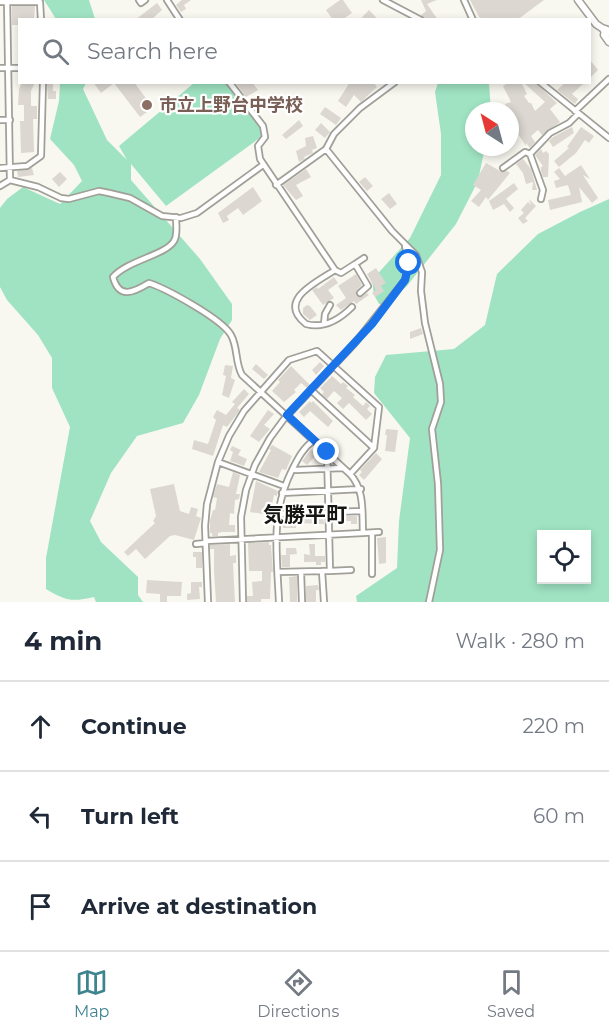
<!DOCTYPE html>
<html lang="en">
<head>
<meta charset="utf-8">
<style>
	body { margin:0; font-family:Montserrat,"Noto Sans JP",sans-serif; background:#f6f6f7; color:#1f2937 }
	.controls { position:absolute; right:18px; bottom:18px; display:grid; overflow:hidden; border-radius:0px; box-shadow:0 3px 9px #0003 }
	.controls button { width:54px; height:54px; display:grid; place-items:center; padding:0; border:0; border-bottom:2px solid #e0e1e3; background:#fff; color:#1f2937; font:30px sans-serif }
	.compass { position:absolute; left:465px; top:102px; width:54px; height:54px; border-radius:50%; background:#fff; box-shadow:0 3px 9px #0003; rotate:324deg }
	.stop { position:absolute; width:18px; height:18px; margin:-14px; border:4px solid #1a73e8; border-radius:50%; background:#fff }
	.stop.end { background:#1a73e8; border-color:#fff; box-shadow:0 2px 6px #0008 }
	.list { margin:0; padding:0; list-style:none }
	h2 { display:flex; justify-content:space-between; align-items:center; height:78px; margin:0; padding:0 24px; font-size:26px }
	h2 small { font-size:20px; font-weight:400; color:#747a83 }
	.list li { display:grid; grid-template-columns:39px 1fr auto; gap:18px; align-items:center; box-sizing:border-box; height:90px; padding:0 24px; border-top:2px solid #e0e1e3 }
	.list b { display:block; font-size:22px; white-space:nowrap }
	.list em { font-size:20px; font-style:normal; color:#747a83 }
	.icon { flex:none; width:33px; height:33px; fill:none; stroke:currentColor; stroke-width:2; stroke-linecap:round; stroke-linejoin:round }
	.map { position:relative; flex:none; width:609px; height:602px; overflow:hidden }
	.search { position:absolute; background:#fff; box-shadow:0 3px 9px #0003; left:18px; right:18px; top:18px; height:66px; display:flex; align-items:center; gap:15px; box-sizing:border-box; padding:0 21px; border-radius:0px; color:#747a83; font-size:22px }
	.sheet { height:348px; background:#fff }
	nav { display:flex; justify-content:space-around; align-items:center; box-sizing:border-box; height:84px; border-top:2px solid #e0e1e3; background:#fff; font-size:16px; color:#747a83 }
	nav a { display:grid; justify-items:center; gap:3px }
	nav .on { color:#3e848f }
	.map>svg:first-child { display:block }
</style>
</head>
<body>
<div class="map">
<svg width="609" height="602" viewBox="0 0 609 602">
	<rect width="100%" height="100%" fill="#f9f8f0"/>
	<path fill="#9fe3c2" fill-rule="evenodd" d="M44,0H89L95,19H56Z
		M60,83H86L83,89L107,140L127,160L119,146L194,83H226L262,129L261,137L166,206L131,164V180L200,259L232,304V320L220,339L199,395L183,423L137,436L111,473L90,521L101,542L138,577V595L143,602H96L94,597C72,602 66,601 46,589V558L70,427L52,388V358L38,335L7,300L0,287V208L7,199L23,187L60,204L82,181L74,165L50,139L59,101Z
		M438,83H489L491,111H474V147H485L478,181L456,224L407,286L385,305L379,304L374,295L372,280L410,238L441,175V134L435,92Z
		M609,199V602H357L356,596L397,568L399,521L410,438L374,393L375,377L386,355L454,349L485,325L497,274L538,234L580,212ZM542,534H586V580H542Z"/>
	<path fill="#dcd7d1" d="M182,0H191L184,5L186,9L181,12L176,5Z
		M340,0H343L352,13L342,20H333L326,10Z
		M421,0H437L427,4L438,20H425L421,15L426,11Z
		M470,0H544L517,20H483L479,17Z
		M157,3L162,10L151,20H135Z
		M12,6H35L34,20H18V25H12Z
		M369,10L374,15L378,20H364L362,17Z
		M590,60L598,70L590,78Z
		M22,82H35L31,91V106H37V119H33L34,152L21,153L20,121H24V105H18L19,89Z
		M93,82H134L153,108L140,117L114,83L101,93Z
		M235,82H252L258,90L246,97Z
		M350,82H373L377,87L361,102L354,95L346,107L338,101Z
		M510,82H521L527,94L524,96L529,103H531L535,111L545,102L523,82H535L557,103L550,109L560,122L542,135L538,130L531,136L535,142L530,148L526,143V146L518,134H517L510,118V111H508L505,104L511,102L503,86Z
		M566,82H585L572,94L578,99L575,104L557,90Z
		M47,84H53V91H56V99H48Z
		M325,107L341,118L336,125L320,114Z
		M299,120L303,126L286,139L282,135Z
		M321,123L330,132L325,138L315,130Z
		M572,127L574,133L553,147L549,141L553,137Z
		M581,127L594,136L589,143L585,140L576,153L559,167L554,161L569,148L567,147Z
		M313,136L317,148L312,150L313,153L304,157L305,159L299,162L296,151L306,146L305,138Z
		M541,149L543,153L546,151L549,154L548,177H543L541,171V167L543,166L535,155Z
		M523,159L531,169L537,190H532L533,182L526,184L523,173L516,164Z
		M486,163L502,172L507,171L510,173L488,200L486,197L479,207L471,201L481,190L473,185Z
		M581,165L590,179L583,175L598,198L592,203L579,187L582,202L550,210L548,200L571,195L568,185L556,188L554,181L560,179L554,172L559,168L565,176Z
		M32,168L34,175L18,177L17,171Z
		M306,169L311,177L296,185L303,196L296,200L283,185Z
		M60,172L67,179L59,187L52,179Z
		M365,177L373,186L367,191L359,182Z
		M514,183L518,189L506,199L514,208L510,212L504,204L493,210L489,201Z
		M253,187L262,201L243,215L238,208L227,216L229,220L223,223L218,213Z
		M389,193L397,204L390,209L381,199Z
		M529,199L536,206L525,218L528,221L523,224L518,218L524,213L521,210L528,202L531,205Z
		M376,268L386,283L381,286L384,291L375,297L372,293L376,290L367,274Z
		M356,274L362,285L356,291V295L361,297L367,293L369,295L356,304L354,301L341,310L336,305L346,298L338,286Z
		M334,277L338,283L328,290L334,298L323,305L312,290L317,287L318,289Z
		M307,305L310,306L317,315L310,320L303,314V308Z
		M421,328L423,334L410,339V332Z
		M320,362L324,366L316,375L312,370Z
		M256,364L268,375L264,379L252,369Z
		M225,365L233,366L231,378L235,380L229,398L222,395L226,376L223,375Z
		M291,366L310,385L307,388L301,383L294,390L296,392L284,402L272,391L280,382L278,380Z
		M332,376L341,384L343,382L348,386L346,388L355,395L353,397L363,406L366,402L370,406L367,409L372,414L366,420L349,403L343,409L337,403L342,398L334,391L327,399L322,394L324,392L320,388Z
		M244,389L249,394L237,408L240,410L227,427L223,425L213,456L192,449L194,440L208,444L216,420L213,417L217,410L226,415L235,404L232,402Z
		M310,401L311,403L313,401L333,421L328,427L310,411L304,417L299,412Z
		M268,410L274,414L264,425L270,429L259,442L250,436Z
		M386,429L398,430L395,452L385,451L387,435H385Z
		M272,445L292,456L286,470L282,469L278,478L259,472L271,450L269,449Z
		M232,446L241,450L238,455L247,459L244,466L230,461L233,452L230,450Z
		M311,449L317,454L307,465L302,461Z
		M376,453L382,459L364,480L359,475L362,472L360,470Z
		M233,472L240,475L236,494H240L239,499L235,500L234,514L230,513L229,525H235V532H222L218,533V536H212V533H210V520L213,510H215L217,498L213,497L217,484L229,487Z
		M256,481L278,491L277,496L274,495L270,515L250,512Z
		M174,484L180,511L189,514L191,507L198,509L196,516L201,518L194,540L175,535L170,536L145,559L136,549L128,556L124,552L155,523L153,521L156,516L150,489Z
		M339,516H357V524H351V521H339Z
		M323,517L324,524L296,523V528H283L282,518Z
		M386,537V563L379,564L377,538Z
		M269,542V545H271L273,572H271L270,599H261V602H247V596H253L252,582L262,581V571H249L248,543Z
		M230,544V556L236,555V563H233L235,602H216L214,572V549H210V545Z
		M309,544H315V556H325V562H321V565H316V562H304V554L310,555Z
		M286,548H296L297,554L286,555Z
		M193,552H202V568H196V557H193Z
		M281,555H290V567H282Z
		M297,576V602H290L289,577Z
		M147,580L182,582L181,596H167V602H160V594L146,593Z
		M191,582H202V587H199L200,599L187,600V594L191,593Z
		M318,585L319,590H316V602H306V586Z"/>
	<g fill="none" stroke-linecap="round" stroke-linejoin="round">
		<defs>
			<path id="minor" d="M7,0L10,180
				M139,0L141,3L145,0
				M167,0L180,20
				M383,0L421,20
				M464,0L473,20
				M0,2H40L41,20
				M0,68H20
				M229,82L263,126L265,137L258,146L260,159L335,270C317,282 276,300 306,324C324,329 340,319 352,307
				M540,82L609,138
				M575,111L609,79
				M0,120H10
				M326,149L392,231L416,255L422,272L421,291L425,323L440,384L441,402L432,429L438,484L440,550L429,602
				M0,168L27,166L41,156L43,82
				M503,168L525,152L530,154
				M276,185L326,149L334,134L360,108L395,82
				M0,186L10,180L38,187L61,198L69,199L99,191L109,193L130,198L162,216L181,218L197,213L263,165
				M541,199L543,190L530,154L550,133L569,123L578,114
				M176,217C176,225 178,235 174,241C166,255 128,260 113,277C119,300 134,292 149,283C167,289 222,319 231,335C238,347 235,363 242,375L350,474C365,490 362,513 363,533L206,541
				M355,264L364,258
				M335,270L341,273L355,264L368,286L360,293
				M324,324L325,314L330,305
				M311,390L374,448
				M218,462L284,486
				M293,469L296,470L343,468
				M282,493L361,489
				M277,514L362,511
				M363,533L379,532
				M372,533V574
				M196,544L206,543
				M330,571L351,570
				M278,572L322,571
				M301,572L302,602
				M208,602L205,526L207,504L218,462L229,436L244,411L289,360L317,351L379,407L374,448L350,474
				M243,602L241,517L246,490L255,465L270,438L284,419L355,343L405,280L409,263L405,246
				M279,602C277,554 270,514 292,470C298,458 303,448 314,440
				M324,602L322,571H330L327,452"/>
			<path id="tertiary" d="M578,0L596,24L605,30L604,35L609,42"/>
			<path id="trunk" d="M605,30L609,32"/>
		</defs>
		<use href="#minor" stroke="#a09f98" stroke-width="8"/>
		<use href="#tertiary" stroke="#a09f98" stroke-width="9"/>
		<use href="#trunk" stroke="#a09f98" stroke-width="11"/>
		<use href="#minor" stroke="#fff" stroke-width="4.5"/>
		<use href="#tertiary" stroke="#fff" stroke-width="6"/>
		<use href="#trunk" stroke="#fff" stroke-width="8"/>
	</g>
	<g fill="none" stroke-linecap="round" stroke-linejoin="round">
		<path stroke="#1a73e8" stroke-width="8" d="M327,452L287,415L372,324L405,280L409,263"/>
	</g>
	<circle fill="#8d6e63" stroke="#fff" stroke-width="2" cx="147" cy="105" r="6"/>
	<g text-anchor="middle" stroke-width="4.5" stroke-linejoin="round" paint-order="stroke">
		<g font-size="18" font-weight="bold" fill="#785e54" stroke="#fff" text-anchor="start">
			<text x="159" y="111">市立上野台中学校</text>
		</g>
		<g font-size="21" font-weight="bold" fill="#151512" stroke="#fff">
			<text x="305" y="522">気勝平町</text>
		</g>
	</g>
</svg>
<div class="controls">
<button><svg class="icon" aria-label="locate" viewBox="0 0 24 24"><circle cx="12" cy="12" r="6"/><path d="M12 2v4M12 18v4M2 12h4M18 12h4"/></svg></button>
</div>
<svg class="compass" viewBox="-18 -18 36 36"><path d="M0-13l5 13h-10z" fill="#e53935"/><path d="M0 13l5-13h-10z" fill="#747a83"/></svg>
<div class="stop" style="left:409px;top:263px"></div>
<div class="stop end" style="left:327px;top:452px"></div>
<div class="search"><svg class="icon" aria-label="search" viewBox="0 0 24 24"><circle cx="10" cy="10" r="6"/><path d="M15 15l6 6"/></svg>Search here</div>
</div>
<section class="sheet">
<h2>4 min<small>Walk · 280 m</small></h2>
<ul class="list">
<li><svg class="icon" aria-label="ahead" viewBox="0 0 24 24"><path d="M12 20V5M6 11l6-6 6 6"/></svg><div><b>Continue</b></div><em>220 m</em></li>
<li><svg class="icon" aria-label="left" viewBox="0 0 24 24"><path d="M17 20v-9H6M10 6l-5 5 5 5"/></svg><div><b>Turn left</b></div><em>60 m</em></li>
<li><svg class="icon" aria-label="arrive" viewBox="0 0 24 24"><path d="M6 21V4h12l-3 4 3 4H6"/></svg><div><b>Arrive at destination</b></div></li>
</ul>
</section>
<nav>
<a class="on"><svg class="icon" aria-label="map" viewBox="0 0 24 24"><path d="M3 6l6-2 6 2 6-2v14l-6 2-6-2-6 2zM9 4v14M15 6v14"/></svg>Map</a>
<a><svg class="icon" aria-label="directions" viewBox="0 0 24 24"><path d="M12 3l9 9-9 9-9-9zM9 14v-3h6M13 9l2 2-2 2"/></svg>Directions</a>
<a><svg class="icon" aria-label="saved" viewBox="0 0 24 24"><path d="M7 4h10v16l-5-4-5 4z"/></svg>Saved</a>
</nav>
</body>
</html>
